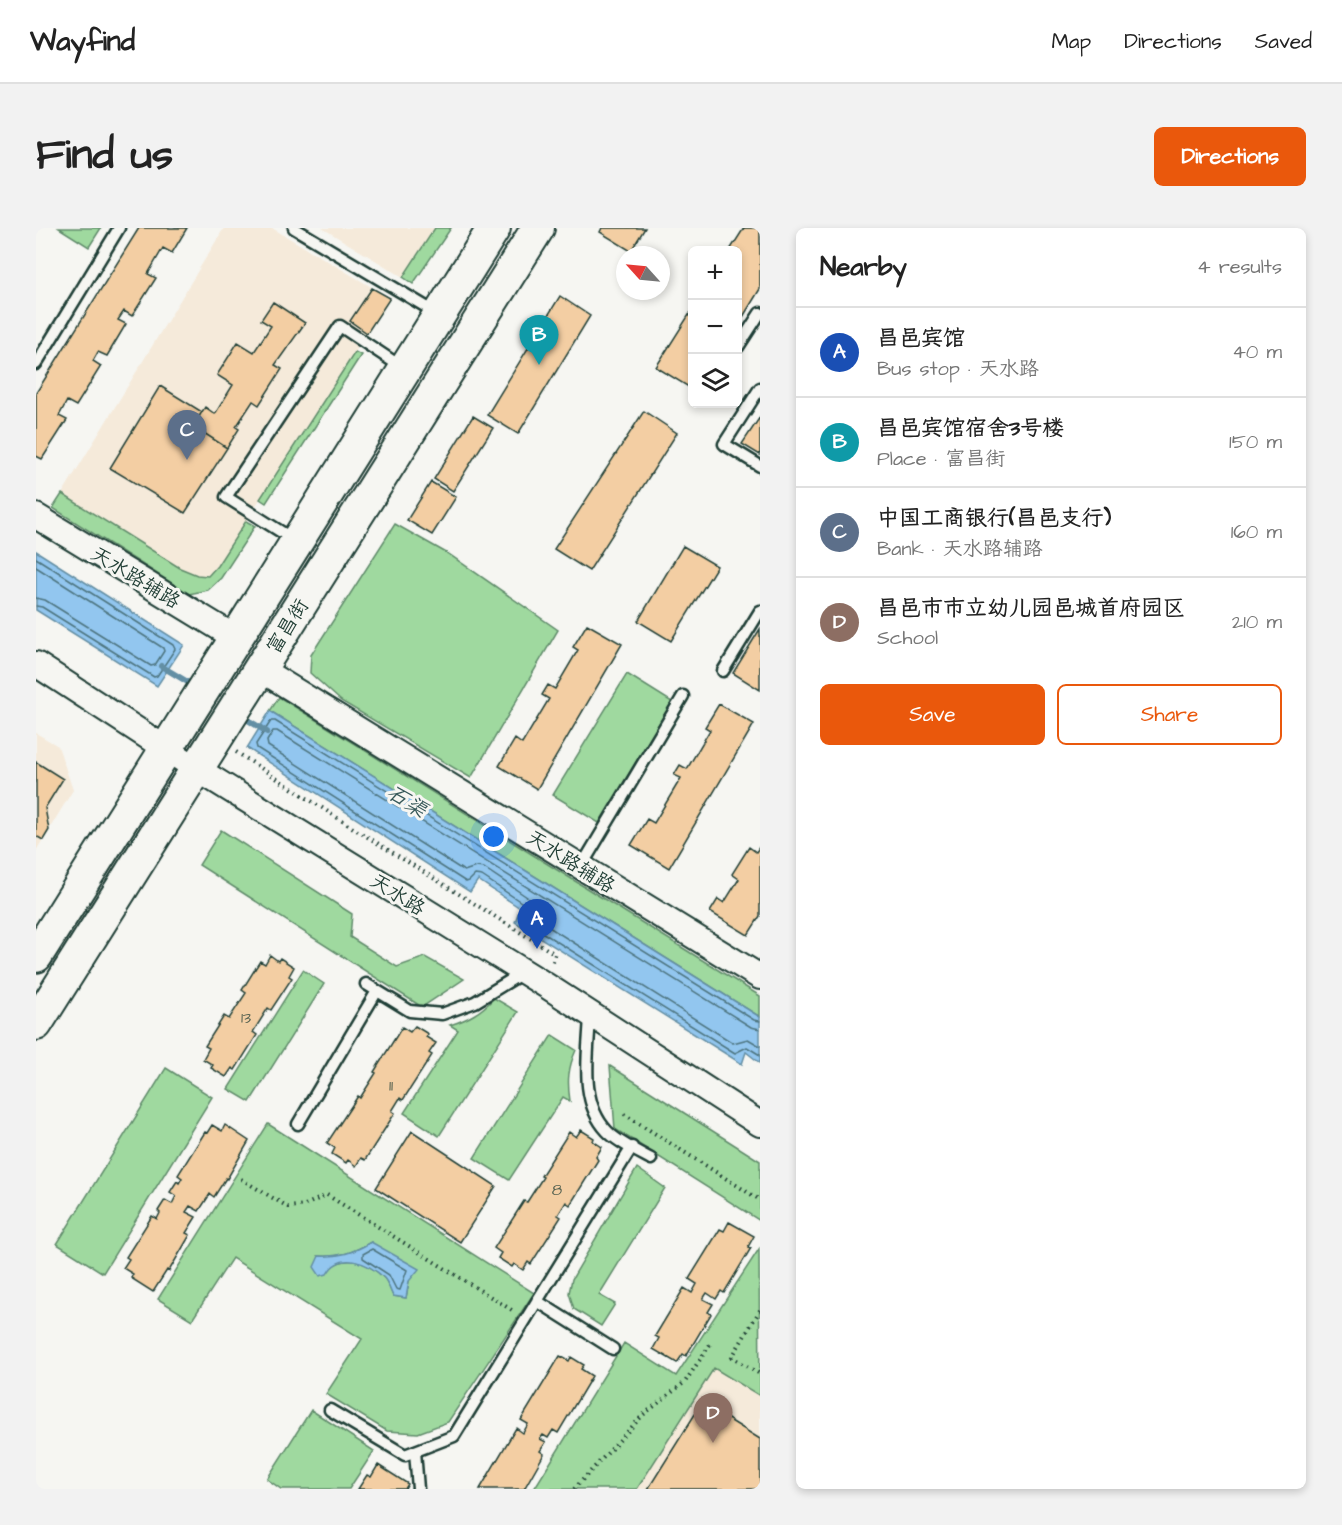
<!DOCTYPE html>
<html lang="en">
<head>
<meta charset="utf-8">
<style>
	body { margin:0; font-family:"Architects Daughter","LXGW WenKai TC",sans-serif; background:#f2f2f2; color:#222 }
	.controls { position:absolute; right:18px; top:18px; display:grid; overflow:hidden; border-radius:9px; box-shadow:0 3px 9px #0003 }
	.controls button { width:54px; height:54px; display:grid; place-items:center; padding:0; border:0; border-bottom:2px solid #e0e0e0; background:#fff; color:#222; font:30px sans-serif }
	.compass { position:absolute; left:580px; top:18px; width:54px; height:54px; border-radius:50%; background:#fff; box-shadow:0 3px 9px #0003; rotate:297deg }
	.you { position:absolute; left:458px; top:609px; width:21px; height:21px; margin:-15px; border:4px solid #fff; border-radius:50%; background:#1a73e8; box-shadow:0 0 0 9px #1a73e833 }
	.badge { display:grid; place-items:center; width:39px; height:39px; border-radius:50%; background:#ea580c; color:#fff; font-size:20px; font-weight:700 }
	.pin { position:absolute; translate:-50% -50px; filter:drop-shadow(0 2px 3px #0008) }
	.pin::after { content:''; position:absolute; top:32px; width:21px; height:18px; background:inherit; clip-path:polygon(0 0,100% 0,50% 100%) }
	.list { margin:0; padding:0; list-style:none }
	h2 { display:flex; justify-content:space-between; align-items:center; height:78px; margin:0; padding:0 24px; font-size:26px }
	h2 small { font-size:20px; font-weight:400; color:#767676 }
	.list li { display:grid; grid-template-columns:39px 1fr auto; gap:18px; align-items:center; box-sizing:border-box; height:90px; padding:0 24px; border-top:2px solid #e0e0e0 }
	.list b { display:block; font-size:22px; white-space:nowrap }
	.list p { margin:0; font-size:20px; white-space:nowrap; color:#767676 }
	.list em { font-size:20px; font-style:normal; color:#767676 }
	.actions { display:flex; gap:12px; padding:18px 24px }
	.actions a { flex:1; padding:14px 0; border:2px solid #ea580c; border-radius:9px; text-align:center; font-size:21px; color:#ea580c }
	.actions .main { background:#ea580c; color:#fff }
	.icon { flex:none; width:33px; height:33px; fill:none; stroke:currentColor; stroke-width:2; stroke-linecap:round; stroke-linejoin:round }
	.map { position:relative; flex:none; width:724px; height:1261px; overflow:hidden; border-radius:9px }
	header { display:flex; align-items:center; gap:36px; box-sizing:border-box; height:84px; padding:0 30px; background:#fff; border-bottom:2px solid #e0e0e0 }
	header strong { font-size:28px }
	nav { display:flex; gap:33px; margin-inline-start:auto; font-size:21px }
	.intro { display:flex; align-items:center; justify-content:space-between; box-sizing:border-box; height:144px; padding:0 36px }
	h1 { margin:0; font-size:42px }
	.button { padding:15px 27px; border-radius:9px; background:#ea580c; color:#fff; font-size:21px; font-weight:700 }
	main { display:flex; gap:36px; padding:0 36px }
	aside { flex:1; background:#fff; border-radius:9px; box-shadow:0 3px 9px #0003 }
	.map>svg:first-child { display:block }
</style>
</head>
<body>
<header>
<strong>Wayfind</strong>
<nav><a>Map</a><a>Directions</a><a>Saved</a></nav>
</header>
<div class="intro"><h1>Find us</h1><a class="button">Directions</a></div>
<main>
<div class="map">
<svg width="724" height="1261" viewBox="0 0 724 1261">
	<rect width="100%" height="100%" fill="#f6f6f2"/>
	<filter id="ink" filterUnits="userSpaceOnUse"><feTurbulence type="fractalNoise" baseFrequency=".0167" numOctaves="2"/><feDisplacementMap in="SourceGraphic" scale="12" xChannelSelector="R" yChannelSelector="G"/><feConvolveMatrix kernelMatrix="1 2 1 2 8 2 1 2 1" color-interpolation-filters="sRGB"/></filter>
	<g filter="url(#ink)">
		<path fill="#f5eada" d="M188,0H236L354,70L181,338L172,348L161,347L144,340L26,266Z
			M286,0H399L367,49Z
			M0,505L22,518L37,562L0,623Z
			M678,1140L724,1168V1261H601Z"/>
		<path fill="#9fd99f" stroke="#5f8b6a" stroke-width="1.5" fill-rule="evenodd" d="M23,0H65L53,19Z
			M399,0H415L377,56L367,49Z
			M319,124L325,127L230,275L224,271Z
			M26,266L144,340L161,347L172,348L181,338L210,293L219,298L185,350L172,362L153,366L17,280Z
			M359,296L414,327L522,402L435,550L305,473L274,445L275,427Z
			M591,446L636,474L563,595L517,567Z
			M243,469L724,768V789L234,483Z
			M185,602L316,686L314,709L361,739L389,729L428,751L386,779L163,637Z
			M267,742L288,756L214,874L192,861Z
			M458,770L482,784L403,908L368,885L422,802L414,797C433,791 445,784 458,770Z
			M516,807L540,822C532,840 531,853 534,873L527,869L473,952L438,930Z
			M574,838L724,933V993L579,901Z
			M130,840L176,869L67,1045L21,1016Z
			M232,896L498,1065L412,1194L382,1205L351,1203L290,1166L326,1111L196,1030L156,1092L122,1071ZM335,1014L373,1053L370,1070L357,1068C354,1062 352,1054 348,1050C333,1035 313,1026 295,1039L283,1028C303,1029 317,1025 335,1014Z
			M601,940L629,960L563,1067L579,1076L565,1098L538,1081L533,1065L536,1051Z
			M723,1021L724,1168L678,1140L601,1261H498L588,1115L640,1148Z
			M275,1182L338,1223L313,1261H245L231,1251Z"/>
		<path fill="#92c6ef" stroke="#648fa4" stroke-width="1.5" d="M0,323L148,417L121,458L0,382Z
			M234,483L724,789V835L710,824L706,836L479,694L484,680L442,652L434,664L211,520Z
			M335,1014L383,1041L373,1053L370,1070L357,1068C354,1063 352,1054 348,1050C332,1034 304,1023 291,1046L284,1048L278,1039L283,1028C303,1029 317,1025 335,1014Z"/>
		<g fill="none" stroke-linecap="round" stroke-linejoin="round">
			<path stroke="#4d747f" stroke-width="1.5" d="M0,330L137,417L139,421L121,448L118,449L6,379L0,378
				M0,339L127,420L128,423L119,437L115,438L9,372L0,370
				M724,793L718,792L239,493H235L220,516L221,520L430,654L433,653L439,647L446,648L488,676L490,680L487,690L488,693L699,825L711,819L724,827
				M724,801L715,799L241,503H237L231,513L232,518L428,643L440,639L448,640L494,671L497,677V689L697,815L712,811L724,818
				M336,1021L371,1042L364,1062L360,1061L353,1047L327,1030V1026Z"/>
			<path stroke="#648fa4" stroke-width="6" d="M125,438L160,459
				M204,487L231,504"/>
		</g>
		<path fill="#f3cea3" stroke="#1f3d34" stroke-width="1.5" d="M103,0H151L136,25L127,20L112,46L120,50L96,88L88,83L82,92L90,96L71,128L62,124L57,133L65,138L40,178L31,173L23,188L31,192L6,231L0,228V165Z
			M566,0H609L595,23L564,4Z
			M708,0H724V61L702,97V22H694Z
			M336,60L354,70L331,105L314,93Z
			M524,68L554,88L482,206L451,187Z
			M237,74L269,95L239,137L246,141L223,177L217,173L200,199L203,201L191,220L157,198L169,179L179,186L197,157L181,147L202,114L218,124L235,98L225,92Z
			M656,82V161L620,139Z
			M124,158L166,184L157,198L191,220L149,285L74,240Z
			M608,183L641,205L553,343L518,321Z
			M437,188L457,200L417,263L398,251Z
			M724,189V227L706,216Z
			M395,254L420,269L396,307L371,292Z
			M647,318L681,338L635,413L602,393Z
			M551,396L586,416L501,561L463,538L479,511L486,516L513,471L506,467L512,457L519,461L542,422L537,419Z
			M724,401V462L697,445Z
			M683,476L718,496L633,640L595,617L611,591L618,595L645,550L638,547L644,537L651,541L674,502L669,499Z
			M0,534L27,551L9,580L13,602L7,612L0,608Z
			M724,618V688L712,707L674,684L682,671L688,675L703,651L696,646L713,619L720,624Z
			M234,727L242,733L244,730L258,739L253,748L256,750L235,782L232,780L217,804L221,807L199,842L196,840L190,849L175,840L177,837L167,831L173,820L169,818L188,788L193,791L210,765L206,762L224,733L229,736Z
			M379,798L392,806L390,809L400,815L393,825L396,827L367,872L364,870L356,883L359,885L329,932L325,930L320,938L312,932L310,935L296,926L299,920L291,915L322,868L324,870L340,845L338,844L366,799L374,804Z
			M176,897L186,903L189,897L213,913L191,951L190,950L178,969L174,966L163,983L154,978L150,984L160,989L150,1005L154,1007L133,1043L131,1042L117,1064L95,1050L97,1046L87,1040L93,1031L90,1029L116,988L121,991L124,985L122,983L129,972L136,976L140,968L134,964L141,953L143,955L146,950L142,947L169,904L171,905Z
			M545,902L558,910L557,913L566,919L560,929L562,932L534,977L530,974L522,987L525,989L495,1036L492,1034L487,1042L478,1036L476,1039L462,1030L465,1025L458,1020L488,973L491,974L507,949L505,948L533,904L540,909Z
			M376,903L460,958L424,1014L340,960Z
			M693,994L718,1008L712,1019L715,1020L688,1065L685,1063L680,1071L671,1065L667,1071L677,1076L672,1084L675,1086L650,1128L647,1126L641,1135L617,1121L623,1110L619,1108L648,1060L656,1065L661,1056L653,1051L684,1001L688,1003Z
			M524,1128L533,1133L535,1129L548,1137L545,1141L556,1148L522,1205L517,1202L512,1210L507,1207L504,1211L510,1214L504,1223L508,1226L488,1261H444L480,1200L487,1205L492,1196L485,1192Z
			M666,1175L724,1211V1261H612Z
			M342,1237L372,1256L369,1261H322L331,1247L335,1249Z"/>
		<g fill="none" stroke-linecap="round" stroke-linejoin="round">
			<defs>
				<path id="service" d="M258,0L402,86
					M702,119L724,85
					M0,136L83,0
					M724,160L688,216L724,238
					M258,312L190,269L304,98L367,140
					M687,443L724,383
					M545,639L647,468
					M330,756L374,783L406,786L439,774L488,744
					M554,786C553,825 542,872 571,903C581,914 602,924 615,931
					M262,896L341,763
					M501,1073L577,1121
					M294,1182L369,1227L418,1208L596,919
					M379,1223L382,1261"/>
				<path id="tertiary" d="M0,288L200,410
					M0,436L161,541L511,758L724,896
					M224,441L724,749"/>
				<path id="primary" d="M0,728L458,0
					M0,796L502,0"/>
			</defs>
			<use href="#service" stroke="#1f3d34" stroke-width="15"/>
			<use href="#tertiary" stroke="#1f3d34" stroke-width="28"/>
			<use href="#primary" stroke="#1f3d34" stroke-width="36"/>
			<path stroke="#1f3d34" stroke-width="4" stroke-dasharray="1.5 4.5" stroke-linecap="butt" d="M200,524L314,598L519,726L516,737
				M588,886L724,972
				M205,951L252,979L269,977L291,967L479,1084
				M724,1082L696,1129L724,1146
				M538,1261L607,1187L649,1154L675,1115"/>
			<use href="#service" stroke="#f6f6f2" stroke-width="10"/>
			<use href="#tertiary" stroke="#f6f6f2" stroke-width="24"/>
			<use href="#primary" stroke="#f6f6f2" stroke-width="32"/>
		</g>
	</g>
	<g text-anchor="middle" stroke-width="6" stroke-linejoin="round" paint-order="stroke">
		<g font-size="16" fill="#546150">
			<text x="210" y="795">13</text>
			<text x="355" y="863">11</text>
			<text x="521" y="967">8</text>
		</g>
		<g font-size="20" fill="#1f3d34" stroke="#f6f6f2">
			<text transform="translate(100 349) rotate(31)" y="7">天水路辅路</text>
			<text transform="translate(251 398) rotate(-58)" y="7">富昌街</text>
			<text transform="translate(535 633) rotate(32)" y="7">天水路辅路</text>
			<text transform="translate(362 666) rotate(32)" y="7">天水路</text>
		</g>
		<g font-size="21" font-style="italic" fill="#365859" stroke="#f6f6f2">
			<text transform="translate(371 573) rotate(32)" y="7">石渠</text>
		</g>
	</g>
</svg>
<div class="controls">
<button>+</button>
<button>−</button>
<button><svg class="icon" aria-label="layers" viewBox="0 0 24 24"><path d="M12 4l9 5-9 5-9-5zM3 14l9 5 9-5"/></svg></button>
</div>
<svg class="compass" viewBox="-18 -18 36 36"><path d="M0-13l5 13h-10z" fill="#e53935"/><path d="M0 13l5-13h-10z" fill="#767676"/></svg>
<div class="you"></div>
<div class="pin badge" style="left:501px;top:721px;background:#1a4fb4">A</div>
<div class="pin badge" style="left:503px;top:137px;background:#0f9aa8">B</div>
<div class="pin badge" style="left:151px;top:232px;background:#5c6f8a">C</div>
<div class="pin badge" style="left:677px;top:1215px;background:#8d6e63">D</div>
</div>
<aside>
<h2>Nearby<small>4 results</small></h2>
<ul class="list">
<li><span class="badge" style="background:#1a4fb4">A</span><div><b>昌邑宾馆</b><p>Bus stop · 天水路</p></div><em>40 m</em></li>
<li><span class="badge" style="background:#0f9aa8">B</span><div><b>昌邑宾馆宿舍3号楼</b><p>Place · 富昌街</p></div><em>150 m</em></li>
<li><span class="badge" style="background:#5c6f8a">C</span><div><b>中国工商银行(昌邑支行)</b><p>Bank · 天水路辅路</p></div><em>160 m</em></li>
<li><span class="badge" style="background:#8d6e63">D</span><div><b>昌邑市市立幼儿园邑城首府园区</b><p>School</p></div><em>210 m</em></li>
</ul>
<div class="actions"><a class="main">Save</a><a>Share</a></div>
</aside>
</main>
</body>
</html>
